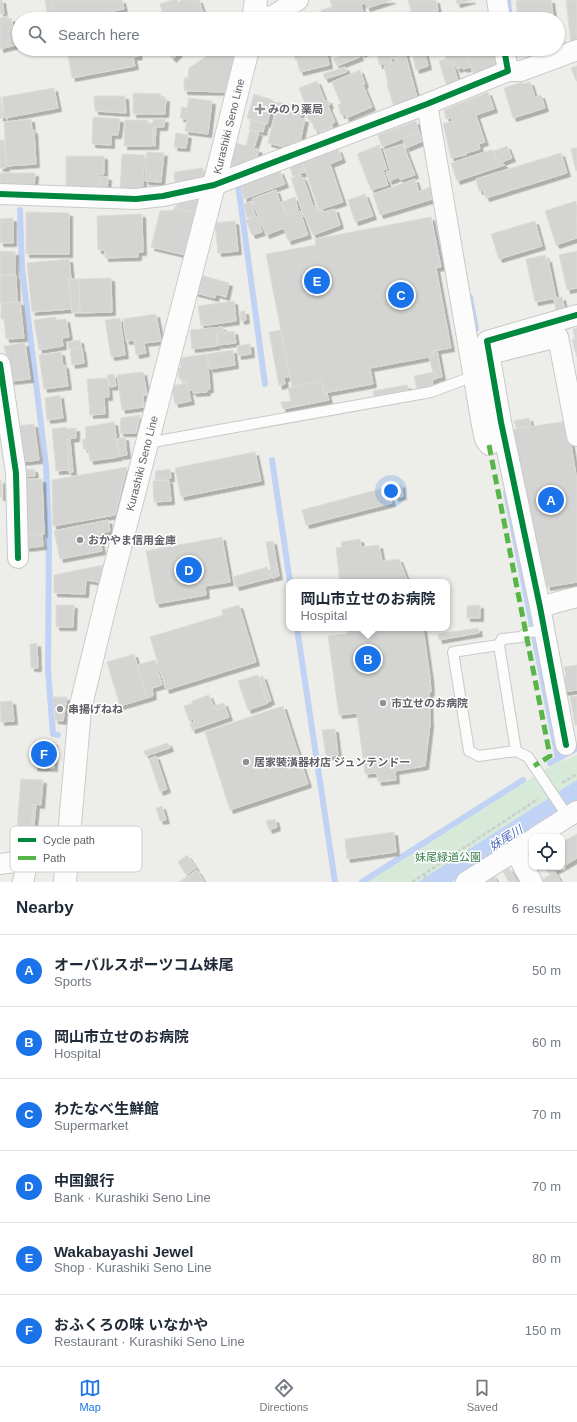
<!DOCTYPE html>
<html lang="en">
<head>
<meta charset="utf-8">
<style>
	body { margin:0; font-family:Arial,"Noto Sans JP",sans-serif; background:#f2f2f3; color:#1f2937 }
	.controls { position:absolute; right:12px; bottom:12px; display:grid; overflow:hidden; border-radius:8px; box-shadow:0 1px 3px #0004 }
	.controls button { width:36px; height:36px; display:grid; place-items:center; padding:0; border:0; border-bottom:1px solid #e0e1e3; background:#fff; color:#1f2937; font:20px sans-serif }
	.you { position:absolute; left:391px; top:491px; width:14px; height:14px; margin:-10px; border:3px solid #fff; border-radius:50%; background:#1a73e8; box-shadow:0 0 0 6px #1a73e833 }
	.badge { display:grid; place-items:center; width:26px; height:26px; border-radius:50%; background:#1a73e8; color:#fff; font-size:13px; font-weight:700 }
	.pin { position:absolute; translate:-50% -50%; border:2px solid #fff; box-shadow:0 1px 4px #0006 }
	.popup { position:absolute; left:286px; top:579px; width:164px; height:52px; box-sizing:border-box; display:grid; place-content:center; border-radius:8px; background:#fff; filter:drop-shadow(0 1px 3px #0005); font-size:13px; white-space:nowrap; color:#747a83 }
	.popup b { font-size:15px; color:#1f2937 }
	.popup::after { content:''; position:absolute; left:50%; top:100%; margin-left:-8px; border:8px solid transparent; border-top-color:#fff }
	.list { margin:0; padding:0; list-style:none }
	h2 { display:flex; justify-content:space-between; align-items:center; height:52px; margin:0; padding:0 16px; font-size:17px }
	h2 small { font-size:13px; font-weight:400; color:#747a83 }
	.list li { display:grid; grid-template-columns:26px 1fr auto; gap:12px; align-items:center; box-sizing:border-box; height:72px; padding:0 16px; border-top:1px solid #e0e1e3 }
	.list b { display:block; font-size:15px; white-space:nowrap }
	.list p { margin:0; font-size:13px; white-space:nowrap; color:#747a83 }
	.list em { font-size:13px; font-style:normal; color:#747a83 }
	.icon { flex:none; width:22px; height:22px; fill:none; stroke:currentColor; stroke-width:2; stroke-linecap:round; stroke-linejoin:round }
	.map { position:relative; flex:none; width:577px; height:882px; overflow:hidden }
	.search { position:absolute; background:#fff; box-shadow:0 1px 3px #0004; left:12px; right:12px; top:12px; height:44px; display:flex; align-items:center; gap:10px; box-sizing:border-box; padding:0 14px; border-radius:22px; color:#747a83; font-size:15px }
	.sheet { height:484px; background:#fff }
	nav { display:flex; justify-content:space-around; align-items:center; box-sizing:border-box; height:56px; border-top:1px solid #e0e1e3; background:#fff; font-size:11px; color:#747a83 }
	nav a { display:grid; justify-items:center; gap:2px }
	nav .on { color:#1a73e8 }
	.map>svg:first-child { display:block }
</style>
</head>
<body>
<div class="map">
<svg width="577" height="882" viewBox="0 0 577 882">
	<defs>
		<filter id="shadow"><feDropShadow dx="3.5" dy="3.5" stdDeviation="0" flood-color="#0004"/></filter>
	</defs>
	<rect width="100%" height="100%" fill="#edede9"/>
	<path fill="#d7e9d9" d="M577,755V800L451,882H367L551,766Z"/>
	<path fill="#c0d3f4" d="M577,780V801L452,882H418Z"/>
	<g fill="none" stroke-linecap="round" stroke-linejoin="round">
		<path stroke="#c0d3f4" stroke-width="6" d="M508,0L510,19
			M238,184L265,384
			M20,210L22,268L46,466L49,532L48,670L53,734L58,735
			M470,297L476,329
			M272,460L290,582
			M506,492L558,759
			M297,628L335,882
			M550,763L577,748
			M362,882L523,780"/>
	</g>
	<path fill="#d4d4d2" stroke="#dcdcd8" filter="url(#shadow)" d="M0,0H2L4,14H0Z
		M45,0H51L55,19H48Z
		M51,0H122L124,9L70,19H55Z
		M173,0H177L178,2L181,1V0H199L203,13L197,15L198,19H186L184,13L182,14L183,17L175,19H164L160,4Z
		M330,0H392L367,8L365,3L361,5L365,19H324L321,10L332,7Z
		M408,0H436L438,11L412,16Z
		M456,0H472L457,4Z
		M522,0H551L553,15H550V19H518L516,1Z
		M566,0H577V44L571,45Z
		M125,14L126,18L131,17V19H103Z
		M476,14L478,19H458Z
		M7,16L8,19L11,18L13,26L11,27L16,45L0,49V18Z
		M18,24L19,44L16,45L11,27Z
		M67,49H137L139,56L133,57L135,66L72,78Z
		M171,49H175L179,53L173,59L167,53Z
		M225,49H235L234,66H232V84L230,92L184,91V78H188L189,68L210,54Z
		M294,49H326L329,65L300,72L297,60H295Z
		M356,49L360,57L337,66L333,59Z
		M359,49H372L361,54Z
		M376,49H405L406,55L391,59L392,62L379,65Z
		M411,49H424L428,66L416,70Z
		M444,49H480V50L477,51L478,52L467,57L471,67L463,69V67L457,69L455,65L453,66L452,61L447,62Z
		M485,49H492L493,50L491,51L498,68L475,78L467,57Z
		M521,49H552V50L530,51V49Z
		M406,56L418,101L394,107L387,84H388L384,66L395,62V59Z
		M446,59L447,62L452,61L459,84L451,87L446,84L439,61Z
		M577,66V81H576L571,68Z
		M345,67L347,72L325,79L323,74Z
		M360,70L365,84L363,85L372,107L346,118L345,114L341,115L338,105L341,104L332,82Z
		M317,81L325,101L328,100L330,105L328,106L335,122L332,124V127L319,132L318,129L315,130L310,118L308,119L304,110L307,109L299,88Z
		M522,82L523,84L530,82L535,97L541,95L545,108L513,118L504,88Z
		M54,88L58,108L5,118L2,97Z
		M488,92L494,109L476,115L485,142L479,144L480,149L466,153V155L451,158L443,124L452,121L451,117L446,119L444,110Z
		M133,93L161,94V98H166L165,114H133Z
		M254,94L273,100L267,124L247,118Z
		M0,95L3,118H0Z
		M94,96H125L126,113L95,111Z
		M189,98L212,101L208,134L185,131L187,119L180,118L182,107L187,108Z
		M278,102L299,107L301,112L299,118L305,119L300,142L294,141L292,149L268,143Z
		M93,117L120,119L118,135H111V145L92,144Z
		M31,119L32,131L34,130L36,164L7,166L4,122Z
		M153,119H165L164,127H153L152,146H124L125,120H148V123H153Z
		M251,120L265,124L263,132L249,129Z
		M416,121L419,132L382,147L378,135Z
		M153,127H156L155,146H153Z
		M332,127L334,132L323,138L320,132Z
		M250,130L259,133L254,148L259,150L255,164L243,169L230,165L236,143L246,146Z
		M419,132L423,141L406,148L403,139Z
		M176,133L188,135L186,148L174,147Z
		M0,140H4L6,168H0Z
		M403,144L415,175L400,180L399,177L389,181L386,172L390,170L384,150Z
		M379,145L387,169L383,170L388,185L371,190L357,154Z
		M507,146L512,158L502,162L496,158L494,151Z
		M577,148V170L576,171L571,149Z
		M338,149L342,159L330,164L343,202L319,210L302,161Z
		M491,150L494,151L496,158L505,165L457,181L451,163Z
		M147,152L164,153L161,182L145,181Z
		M561,153L567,173L486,198L483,190L479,191L476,179Z
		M122,154L145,155L142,193L120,192Z
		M66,156H104V174H98V192H66Z
		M302,161L305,172L293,176L289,165Z
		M203,168L205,181L175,185L174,172Z
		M280,171L285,184L244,199L241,185Z
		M0,173H35L34,190L0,189Z
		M301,175L302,178L303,177L313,206L316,205L318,211L323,210L324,212L335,209L340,225L313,235L305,217H304L291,178Z
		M100,176L108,177L107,192H99Z
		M415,179L419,192L434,185L436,198L380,215L373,194Z
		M276,190L280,202H282L285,216L300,211L308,235L288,241L284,228L266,235L263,227H262L252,199Z
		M365,194L373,216L355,222L348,200Z
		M295,197L298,210L286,214L282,202Z
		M200,199L197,214L175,207L178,204Z
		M251,201L255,215L247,218L244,204Z
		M576,201L577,238L556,245L545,211Z
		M175,207L197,214L185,255L151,247L160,211L174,210Z
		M26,212L69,213V254H26Z
		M142,214L143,252H138V257L105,258V250H98L97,216Z
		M256,216L262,232L252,235L246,220Z
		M431,217L441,267L436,268L451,348L433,351L434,356L429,357L370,368L373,384L324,393L322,381L292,387L266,254L316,245L315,239Z
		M13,218V243H0V219Z
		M235,221L238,251L218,253L215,223Z
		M535,221L542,246L499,259L491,234Z
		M0,251L15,252V275H0Z
		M577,251V288L567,290L559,255Z
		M545,255L546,259H548L556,298L535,302L526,259Z
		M69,259L71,279H69L72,309L32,312L27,263Z
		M197,274L229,283L226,297L216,294L215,298L192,292Z
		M16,275L17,302L0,303V276Z
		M111,278L112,312L80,313L79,279Z
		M69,279H79L80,313H72Z
		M562,297L565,310L556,312L554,299Z
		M234,301L236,321L201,326L198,306Z
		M20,302L24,338L6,339L4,319H1V303Z
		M245,311L246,320L241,321L240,312Z
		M156,314L161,341L144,343L146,353L136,355L134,340L126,341L123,319Z
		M56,317V320L66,319L69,337L62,338L63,346L39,350L34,320Z
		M120,318L125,355L111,357L105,320Z
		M223,327V332L216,333L217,346L192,349L190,330Z
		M577,328V357L572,340L575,339L573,329Z
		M281,330L290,376L284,378L285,384L279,386L269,332Z
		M234,331L236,343L218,345L217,333Z
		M80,340L81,347L69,349L68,342Z
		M25,343L30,379L11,381L8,355H6L4,346Z
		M250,344L251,354L238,356L237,346Z
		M82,348L84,363L72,365L70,350Z
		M233,350L235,365L210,369L207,354Z
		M437,350L442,377L436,378L435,372L433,373L429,357L434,356L433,351Z
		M61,352L63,366L65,365L68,386L44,389L39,355Z
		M207,354L210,389L206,390L207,392L193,393L192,390L189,391L187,382H182V379H179L178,369L181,368L180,358Z
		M143,372L147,395H143L144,407L122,410L117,375Z
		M435,372L436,379L432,380L433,386L417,389L414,376Z
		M114,374L116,386L110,387L107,375Z
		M108,378L109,397H104L105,414L90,415L87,379Z
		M322,381L324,393H327L329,400L283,409L281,402L291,401L288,388Z
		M187,383L191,401L175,404L171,386Z
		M407,385L408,390L374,396L373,391Z
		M60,395L63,418L47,420L45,398Z
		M140,415L136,433H120L121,418Z
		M529,418L531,425L517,429L514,421Z
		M567,421L577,481V582L547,587L545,572L538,573L509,430Z
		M114,422L119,457L90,461L88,449H84L82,440L86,439L85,427Z
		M34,424L39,460L21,462L16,426Z
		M66,427V429L76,428V438L67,439L69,470L56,471L52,429Z
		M125,437L127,455L120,456L117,439Z
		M67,439H70L73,472L69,473Z
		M255,452L261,481L181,497L175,468Z
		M127,467L115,515L53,526L52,480Z
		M34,469L35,476L22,477V470Z
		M170,469L171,478L155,480L156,471Z
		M25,479H42L44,534H24Z
		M0,480H1L2,497H0Z
		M169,480L171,501L154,502L153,481Z
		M401,484L403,496L395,498L391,486Z
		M388,487L392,503L306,525L302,510Z
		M108,520L110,531L99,534L102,551L60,559L54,531Z
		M42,534L43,546L26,548L25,536Z
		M222,537L230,582L205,586L206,595L156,604L146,551Z
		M360,539L361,547L379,545L382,561L399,559L408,582H340L336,548L342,547L341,542Z
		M273,541L279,576L272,578L266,542Z
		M103,565L99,582L86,580L85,594L54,593V575Z
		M267,567L271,578L236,587L233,577Z
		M56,605H74L73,627H56Z
		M239,605L256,662L166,690L150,637L223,615L222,610Z
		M480,605V618H467V606Z
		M346,628H423L430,677L431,692L429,693L430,724L425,766L395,771L396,780L378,782L377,773L365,774L357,713L339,715L328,636L347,634Z
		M478,628L479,633L439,640L438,634Z
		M37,643L38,668H31L30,644Z
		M134,654L147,698L120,706L107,662Z
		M155,660L162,685L152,688L153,696L147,698L137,665Z
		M577,665V690L563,692L561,678L566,677L564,667Z
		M258,675L268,703L248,710L238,681Z
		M263,676L271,701L267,702L259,678Z
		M209,695L215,710L225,706L229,717L192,730L190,724L194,722L193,719L189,721L184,706L193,703L192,701Z
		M577,696V725H575L570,697Z
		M53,697H67L63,721L55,720Z
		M12,701L14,721L1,722L0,702Z
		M224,703L225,706L215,710L213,706Z
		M283,706L308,784L230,810L205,732Z
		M335,729L338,755L326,757L322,730Z
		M34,741L54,742V768L34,767Z
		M168,743L170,748L146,756L144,751Z
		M156,756L167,789L160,792L149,759Z
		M21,779L43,780L41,805L34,804L31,828L17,827Z
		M34,804L36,805L34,825H32Z
		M162,806L166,820L160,821L156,808Z
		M275,819L277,827L269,830L266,821Z
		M19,827L31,828V831L23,830L22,834H18Z
		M394,832L396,852L347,859L345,839Z
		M577,834V858L562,867V842Z
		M187,855L196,868L186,875L178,862Z
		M545,867H562L549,874Z
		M509,868L517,882H509L503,872Z
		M197,870L204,882H179Z
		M555,872L561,882H542L541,880Z
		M493,875L497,882H482Z"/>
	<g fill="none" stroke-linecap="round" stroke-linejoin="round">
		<defs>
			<path id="lane" d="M147,443L431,392L474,376
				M499,645L502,639L521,637L528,632L544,631
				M516,751L499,645L453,652L469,751L479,756L516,751L528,757L568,817"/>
			<path id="street" d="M497,0L500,19
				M254,15L271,17L298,0
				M508,71H521L577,50
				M427,104L482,425L485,439L489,445
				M0,194L136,199L163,196L214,185L427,104L508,71L504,49
				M489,354L558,337L577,436
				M0,364L16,473L18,558
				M540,607L577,597
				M566,745L540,607L501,422L487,341L577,315
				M536,837L577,811
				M515,851L532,882
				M0,864L67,855
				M23,882L28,860
				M466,882L532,840"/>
			<g id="secondary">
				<path d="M253,19L256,0"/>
				<path id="s1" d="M65,882L80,709L108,594L214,185L248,49"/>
			</g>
		</defs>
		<use href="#lane" stroke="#c9c9c9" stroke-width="12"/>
		<use href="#street" stroke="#c9c9c9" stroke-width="22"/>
		<use href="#secondary" stroke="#cacbcb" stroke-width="24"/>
		<path stroke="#cbcfce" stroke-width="2.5" stroke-dasharray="4 2" stroke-linecap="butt" d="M562,783L577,774
			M424,875L429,882
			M412,882L538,799"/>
		<use href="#lane" stroke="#fcfcfc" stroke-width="10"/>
		<use href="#street" stroke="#fcfcfc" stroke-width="20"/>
		<use href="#secondary" stroke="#fcfcfc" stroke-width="22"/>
		<path stroke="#58b549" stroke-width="5" stroke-dasharray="10 5" stroke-linecap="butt" d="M489,445L550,756L534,766"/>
		<defs>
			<path id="cycleway" d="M0,194L136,199L163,196L214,185L427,104L508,71L504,49
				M0,364L16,473L18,558
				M566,745L540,607L501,422L487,341L577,315"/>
		</defs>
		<use href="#cycleway" stroke="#fff" stroke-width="8"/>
		<use href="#cycleway" stroke="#00873e" stroke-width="6"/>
	</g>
	<g fill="#909194" stroke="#fff" stroke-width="1.5">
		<path d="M258 103h4v4h4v4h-4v4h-4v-4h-4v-4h4z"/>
		<circle cx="80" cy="540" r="4"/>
		<circle cx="383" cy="703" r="4"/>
		<circle cx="60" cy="709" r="4"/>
		<circle cx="246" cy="762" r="4"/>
	</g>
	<g text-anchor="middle" stroke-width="3" stroke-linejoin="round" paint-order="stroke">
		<g font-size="11" font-weight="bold" fill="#5e6066" stroke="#fff" text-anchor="start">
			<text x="268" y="113">みのり薬局</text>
			<text x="88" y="544">おかやま信用金庫</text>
			<text x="391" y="707">市立せのお病院</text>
			<text x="68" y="713">串揚げねね</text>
			<text x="254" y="766">居家裝潢器材店 ジュンテンドー</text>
		</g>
		<g font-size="11" fill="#5e6066" stroke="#fff">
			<text dy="4" stroke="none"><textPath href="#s1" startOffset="775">Kurashiki Seno Line</textPath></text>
			<text dy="4" stroke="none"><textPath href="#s1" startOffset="427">Kurashiki Seno Line</textPath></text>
		</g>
		<g font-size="11" fill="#3b814d" stroke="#fff">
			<text x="448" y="861">妹尾緑道公園</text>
		</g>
		<g font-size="12" font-style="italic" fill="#506ebc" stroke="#fff">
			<text transform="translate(506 838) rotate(-32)" y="4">妹尾川</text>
		</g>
	</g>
	<rect x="10" y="826" width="132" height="46" rx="6" fill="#fff" stroke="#cfcfd1" stroke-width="1"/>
	<rect x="18" y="838" width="18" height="4" fill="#00873e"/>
	<rect x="18" y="856" width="18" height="4" fill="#58b549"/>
	<g font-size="11" fill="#5e6066">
		<text x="43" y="844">Cycle path</text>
		<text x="43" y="862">Path</text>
	</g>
</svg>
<div class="controls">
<button><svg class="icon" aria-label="locate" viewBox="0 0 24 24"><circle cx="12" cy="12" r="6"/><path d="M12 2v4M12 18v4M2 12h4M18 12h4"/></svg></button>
</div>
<div class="you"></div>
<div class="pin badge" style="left:551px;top:500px">A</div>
<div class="pin badge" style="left:368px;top:659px">B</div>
<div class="popup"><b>岡山市立せのお病院</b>Hospital</div>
<div class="pin badge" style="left:401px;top:295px">C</div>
<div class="pin badge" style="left:189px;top:570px">D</div>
<div class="pin badge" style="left:317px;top:281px">E</div>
<div class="pin badge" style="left:44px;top:754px">F</div>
<div class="search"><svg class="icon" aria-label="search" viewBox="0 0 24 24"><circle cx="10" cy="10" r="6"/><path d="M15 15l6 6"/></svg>Search here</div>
</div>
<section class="sheet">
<h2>Nearby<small>6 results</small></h2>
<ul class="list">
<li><span class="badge">A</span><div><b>オーバルスポーツコム妹尾</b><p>Sports</p></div><em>50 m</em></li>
<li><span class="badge">B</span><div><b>岡山市立せのお病院</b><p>Hospital</p></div><em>60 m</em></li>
<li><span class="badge">C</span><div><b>わたなべ生鮮館</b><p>Supermarket</p></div><em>70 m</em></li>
<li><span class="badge">D</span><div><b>中国銀行</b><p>Bank · Kurashiki Seno Line</p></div><em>70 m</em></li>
<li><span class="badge">E</span><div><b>Wakabayashi Jewel</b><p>Shop · Kurashiki Seno Line</p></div><em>80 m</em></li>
<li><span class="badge">F</span><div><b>おふくろの味 いなかや</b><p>Restaurant · Kurashiki Seno Line</p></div><em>150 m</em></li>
</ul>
</section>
<nav>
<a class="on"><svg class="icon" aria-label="map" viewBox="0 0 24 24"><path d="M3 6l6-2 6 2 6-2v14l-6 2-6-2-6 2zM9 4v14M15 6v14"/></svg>Map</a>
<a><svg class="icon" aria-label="directions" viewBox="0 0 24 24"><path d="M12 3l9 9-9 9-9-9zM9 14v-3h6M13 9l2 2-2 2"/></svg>Directions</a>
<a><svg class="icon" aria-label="saved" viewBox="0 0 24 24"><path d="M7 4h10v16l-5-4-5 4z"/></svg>Saved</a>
</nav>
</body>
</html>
